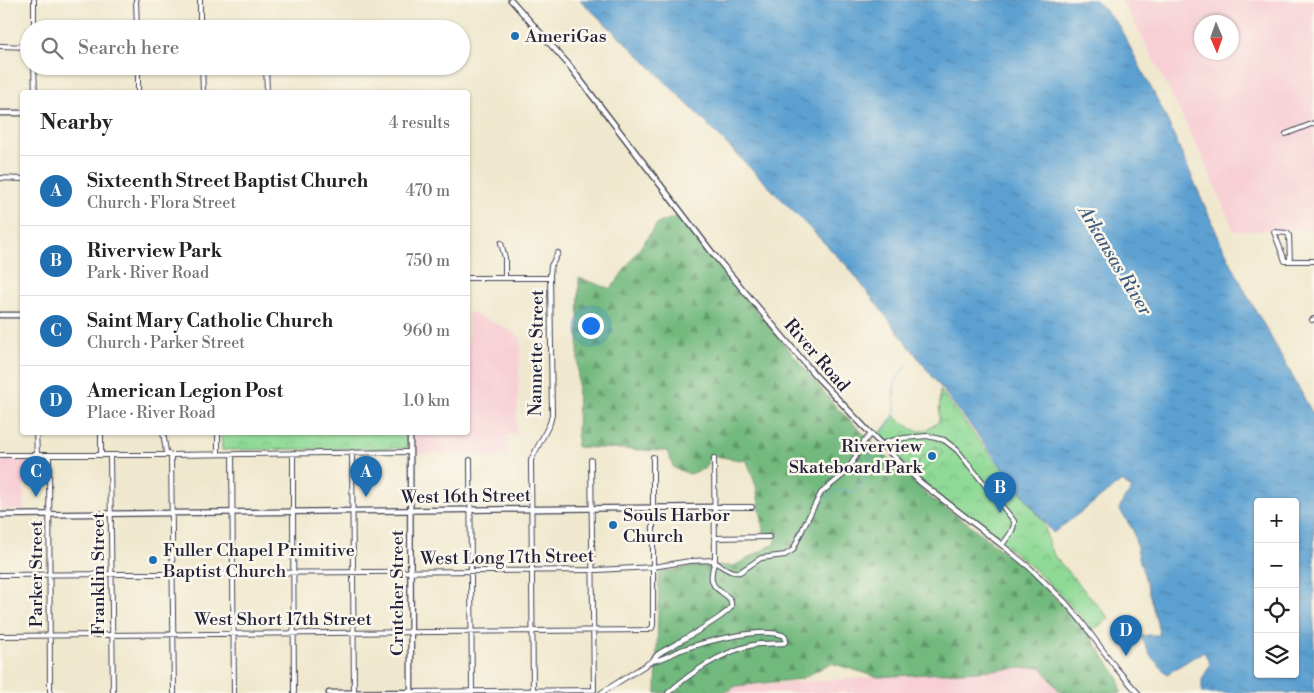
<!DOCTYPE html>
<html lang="en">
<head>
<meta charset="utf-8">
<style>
	body { margin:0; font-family:"Libre Bodoni",serif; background:#f6f6f6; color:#222 }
	.controls { position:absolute; right:15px; bottom:15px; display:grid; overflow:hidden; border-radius:5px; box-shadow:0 1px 4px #0004 }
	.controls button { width:45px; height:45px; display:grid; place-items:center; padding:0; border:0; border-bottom:1px solid #e0e0e0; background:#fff; color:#222; font:25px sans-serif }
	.compass { position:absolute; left:1194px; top:15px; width:45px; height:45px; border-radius:50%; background:#fff; box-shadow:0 1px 4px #0004; rotate:178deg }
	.you { position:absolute; left:590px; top:325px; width:18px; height:18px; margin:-12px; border:4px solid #fff; border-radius:50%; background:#1a73e8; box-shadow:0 0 0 8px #1a73e833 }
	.badge { display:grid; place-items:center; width:32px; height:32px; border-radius:50%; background:#1f6fb2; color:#fff; font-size:16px; font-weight:700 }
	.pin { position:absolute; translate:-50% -41px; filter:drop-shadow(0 1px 2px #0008) }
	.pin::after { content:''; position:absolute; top:26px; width:18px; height:15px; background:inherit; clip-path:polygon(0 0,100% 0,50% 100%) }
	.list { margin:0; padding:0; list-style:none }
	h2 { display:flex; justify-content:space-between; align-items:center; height:65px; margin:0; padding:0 20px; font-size:21px }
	h2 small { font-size:16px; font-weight:400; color:#767676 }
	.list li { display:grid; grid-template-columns:32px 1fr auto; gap:15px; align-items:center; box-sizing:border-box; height:70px; padding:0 20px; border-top:1px solid #e0e0e0 }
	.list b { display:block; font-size:19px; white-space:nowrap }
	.list p { margin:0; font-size:16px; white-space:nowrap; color:#767676 }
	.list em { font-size:16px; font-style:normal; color:#767676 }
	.icon { flex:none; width:28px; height:28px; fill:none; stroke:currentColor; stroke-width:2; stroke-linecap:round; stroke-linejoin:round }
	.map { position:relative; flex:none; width:1314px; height:693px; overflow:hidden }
	.search { position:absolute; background:#fff; box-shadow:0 1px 4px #0004; left:20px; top:20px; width:450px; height:55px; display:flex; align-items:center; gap:12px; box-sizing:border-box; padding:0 18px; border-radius:28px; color:#767676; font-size:19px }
	.panel { position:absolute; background:#fff; box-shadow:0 1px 4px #0004; left:20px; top:90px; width:450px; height:345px; border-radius:5px }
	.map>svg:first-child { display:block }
</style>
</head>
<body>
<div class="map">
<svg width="1314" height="693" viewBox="0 0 1314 693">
	<defs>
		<pattern id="forest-firs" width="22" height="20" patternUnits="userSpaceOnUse" patternTransform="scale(1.25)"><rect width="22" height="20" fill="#72b97e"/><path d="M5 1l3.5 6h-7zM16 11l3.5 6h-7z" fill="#5d9668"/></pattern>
		<pattern id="park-crowns" width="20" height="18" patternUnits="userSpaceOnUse" patternTransform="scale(1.25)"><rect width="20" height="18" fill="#8ed995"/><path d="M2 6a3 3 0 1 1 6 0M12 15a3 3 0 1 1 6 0" fill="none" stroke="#7aba81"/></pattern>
		<pattern id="water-ripples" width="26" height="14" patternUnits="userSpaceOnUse" patternTransform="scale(1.25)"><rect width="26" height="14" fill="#5ca0d1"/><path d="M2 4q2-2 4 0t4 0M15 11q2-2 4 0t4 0" fill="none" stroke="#4c82ab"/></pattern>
	</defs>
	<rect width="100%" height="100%" fill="#fbf7ec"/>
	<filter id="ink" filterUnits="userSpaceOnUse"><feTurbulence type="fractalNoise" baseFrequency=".02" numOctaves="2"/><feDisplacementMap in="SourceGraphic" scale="10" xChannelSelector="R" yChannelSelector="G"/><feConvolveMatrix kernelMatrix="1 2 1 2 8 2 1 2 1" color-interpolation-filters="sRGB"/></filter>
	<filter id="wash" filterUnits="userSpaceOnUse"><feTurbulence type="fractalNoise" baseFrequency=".0096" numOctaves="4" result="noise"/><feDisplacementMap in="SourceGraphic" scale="20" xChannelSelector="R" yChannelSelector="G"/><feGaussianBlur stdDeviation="1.12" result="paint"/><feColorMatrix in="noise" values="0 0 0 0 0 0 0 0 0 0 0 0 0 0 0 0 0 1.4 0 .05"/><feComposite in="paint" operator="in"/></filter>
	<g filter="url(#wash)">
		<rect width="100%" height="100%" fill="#f0e8ce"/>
		<path fill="#f7cfd5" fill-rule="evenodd" d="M1121,0H1314V229L1234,231L1203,159L1165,82L1132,18ZM1202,22H1232V52H1202Z
			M468,311L508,329L521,338L516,435H507L508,458L415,453L414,433L468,432Z
			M0,460H47V484L24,485V510H0Z
			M1041,667L1061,693H724L736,686Z"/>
		<path fill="url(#forest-firs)" stroke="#4a6e5c" d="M678,216L838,409L929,497L969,524L1031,574L1085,628L1119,679L1121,693H1061L1041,667L878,677L831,663L801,679L736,686L724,693H656L659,573L694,566H734L774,544L778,536L764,532L756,486L747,461L709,455L706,468L690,474L674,468L667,451L577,447L579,278L611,289L657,224Z"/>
		<path fill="url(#park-crowns)" stroke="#587e68" d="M940,390L976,437L1014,483L1044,523L1049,546L1055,557L1109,618L1092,631L1059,593L1028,564L982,526L949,504L927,486L887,447L877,437L894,416C914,430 918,439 939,421Z
			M221,433H408V448L222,450Z"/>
		<path fill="#8ed995" stroke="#587e68" d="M935,446L942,451L943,453L922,471L916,464Z"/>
		<path fill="url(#water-ripples)" stroke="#3f6186" fill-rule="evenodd" d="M580,0H1096L1119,26L1164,113L1221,243L1247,295L1277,348L1314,416V693H1202V680L1210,664L1204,652L1194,657L1167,674L1150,655L1141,636L1150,635H1160L1146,581L1140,562L1133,530L1119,509L1124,499L1132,489L1122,481L1053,533L848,267L643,59ZM1258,502H1295V674H1258Z"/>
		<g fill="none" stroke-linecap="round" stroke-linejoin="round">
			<path stroke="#5ca0d1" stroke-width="1" d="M881,434C885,428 891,421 894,415C897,408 894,402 894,395C893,386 899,372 907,367
				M808,525C815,513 825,491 841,490C845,490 849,491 853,492C869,481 868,464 871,446L873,445"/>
		</g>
	</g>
	<g filter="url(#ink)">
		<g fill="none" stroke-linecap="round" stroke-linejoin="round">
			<defs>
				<path id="minor" d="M34,0V29
					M136,0L137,29
					M200,0V29
					M0,46L29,47
					M34,66L35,92
					M138,66V92
					M202,66L203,92
					M266,66L267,92
					M1286,134L1314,123
					M0,178L22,179
					M501,243L505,258V278
					M1290,261L1289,235L1287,233L1274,232L1285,261H1314
					M468,278H550
					M1312,320L1314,319
					M36,432L37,455
					M101,432V455
					M163,432L166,452L171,455L174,693
					M218,432V454
					M882,445L886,442L904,438L927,436L944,440L957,450L1014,521C1015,530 1007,538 1002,545L1030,568L1066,603L1081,621L1116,668L1138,693
					M352,452L354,693
					M293,453V512L294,693
					M232,454L234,693
					M0,455H171L410,452
					M49,455L50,693
					M110,455L113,693
					M470,460L472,692
					M714,507H752
					M714,538L769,537
					M714,562C723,566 730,574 740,572L761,558L785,555L793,550L806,522L821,493L843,475L852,463L863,443L871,434
					M0,575L597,570L653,567L690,561L715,560
					M0,636L648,630L652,628L653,625V457
					M652,661L657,655L663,651C675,644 726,617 731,607C732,604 731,603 730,599C722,591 709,588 712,573C712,568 714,565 715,560L714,458
					M533,691L531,460L550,423L552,415L550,275L551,266L558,253
					M411,692L594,690L591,460
					M601,693L652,661C663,660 671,654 681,650C704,642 762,626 785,636L786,641L784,643C772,644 760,643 749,646C720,653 689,674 668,693"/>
				<path id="tertiary" d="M511,0L568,64L714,255L814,374L871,434L920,482L1002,545
					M0,113H22
					M0,315H22
					M0,515L714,507
					M329,693L411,692L410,432"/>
			</defs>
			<use href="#minor" stroke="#414051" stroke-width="6"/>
			<use href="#tertiary" stroke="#414051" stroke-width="7"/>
			<use href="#minor" stroke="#fff" stroke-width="4"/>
			<use href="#tertiary" stroke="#fff" stroke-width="4.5"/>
		</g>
	</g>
	<g fill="#1f6fb2" stroke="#fbf7ec" stroke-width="2">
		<circle cx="515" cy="36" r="5"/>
		<circle cx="932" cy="456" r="5"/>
		<circle cx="613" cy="525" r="5"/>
		<circle cx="153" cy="560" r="5"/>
	</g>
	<g text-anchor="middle" stroke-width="5" stroke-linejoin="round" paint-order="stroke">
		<g font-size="18" fill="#22223b" stroke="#fbf7ec" text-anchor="start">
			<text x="525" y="42">AmeriGas</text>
			<text x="922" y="452" text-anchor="end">Riverview<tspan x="922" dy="21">Skateboard Park</tspan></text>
			<text x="623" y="521">Souls Harbor<tspan x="623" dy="21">Church</tspan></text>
			<text x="163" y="556">Fuller Chapel Primitive<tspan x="163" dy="21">Baptist Church</tspan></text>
		</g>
		<g font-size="18" fill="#22223b" stroke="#fbf7ec">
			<text transform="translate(536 353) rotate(-89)" y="6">Nannette Street</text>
			<text transform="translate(817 355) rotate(49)" y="6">River Road</text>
			<text transform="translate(466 496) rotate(-1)" y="6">West 16th Street</text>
			<text transform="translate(507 557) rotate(-1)" y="6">West Long 17th Street</text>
			<text transform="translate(36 574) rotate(-90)" y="6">Parker Street</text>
			<text transform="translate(98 574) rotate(-90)" y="6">Franklin Street</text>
			<text transform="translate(397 593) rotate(-90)" y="6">Crutcher Street</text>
			<text x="283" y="625">West Short 17th Street</text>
		</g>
		<g font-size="19" font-style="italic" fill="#3c5b7e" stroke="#fbf7ec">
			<text transform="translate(1116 260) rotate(59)" y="7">Arkansas River</text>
		</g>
	</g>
</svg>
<div class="controls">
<button>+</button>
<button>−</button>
<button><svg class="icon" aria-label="locate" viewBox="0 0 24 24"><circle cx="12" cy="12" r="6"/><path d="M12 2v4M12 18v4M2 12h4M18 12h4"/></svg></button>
<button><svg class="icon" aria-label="layers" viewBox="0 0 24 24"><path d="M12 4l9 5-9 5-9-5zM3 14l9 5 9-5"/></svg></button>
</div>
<svg class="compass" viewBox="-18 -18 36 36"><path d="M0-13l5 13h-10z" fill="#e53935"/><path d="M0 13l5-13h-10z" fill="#767676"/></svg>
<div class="you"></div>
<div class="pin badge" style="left:366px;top:497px">A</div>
<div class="pin badge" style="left:1000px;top:513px">B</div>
<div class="pin badge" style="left:36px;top:497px">C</div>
<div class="pin badge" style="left:1126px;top:656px">D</div>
<div class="search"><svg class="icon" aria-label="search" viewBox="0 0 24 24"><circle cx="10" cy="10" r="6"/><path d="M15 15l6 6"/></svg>Search here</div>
<section class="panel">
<h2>Nearby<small>4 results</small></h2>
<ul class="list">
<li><span class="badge">A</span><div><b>Sixteenth Street Baptist Church</b><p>Church · Flora Street</p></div><em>470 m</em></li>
<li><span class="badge">B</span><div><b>Riverview Park</b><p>Park · River Road</p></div><em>750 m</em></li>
<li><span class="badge">C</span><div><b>Saint Mary Catholic Church</b><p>Church · Parker Street</p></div><em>960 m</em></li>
<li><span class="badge">D</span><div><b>American Legion Post</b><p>Place · River Road</p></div><em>1.0 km</em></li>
</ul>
</section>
</div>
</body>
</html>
